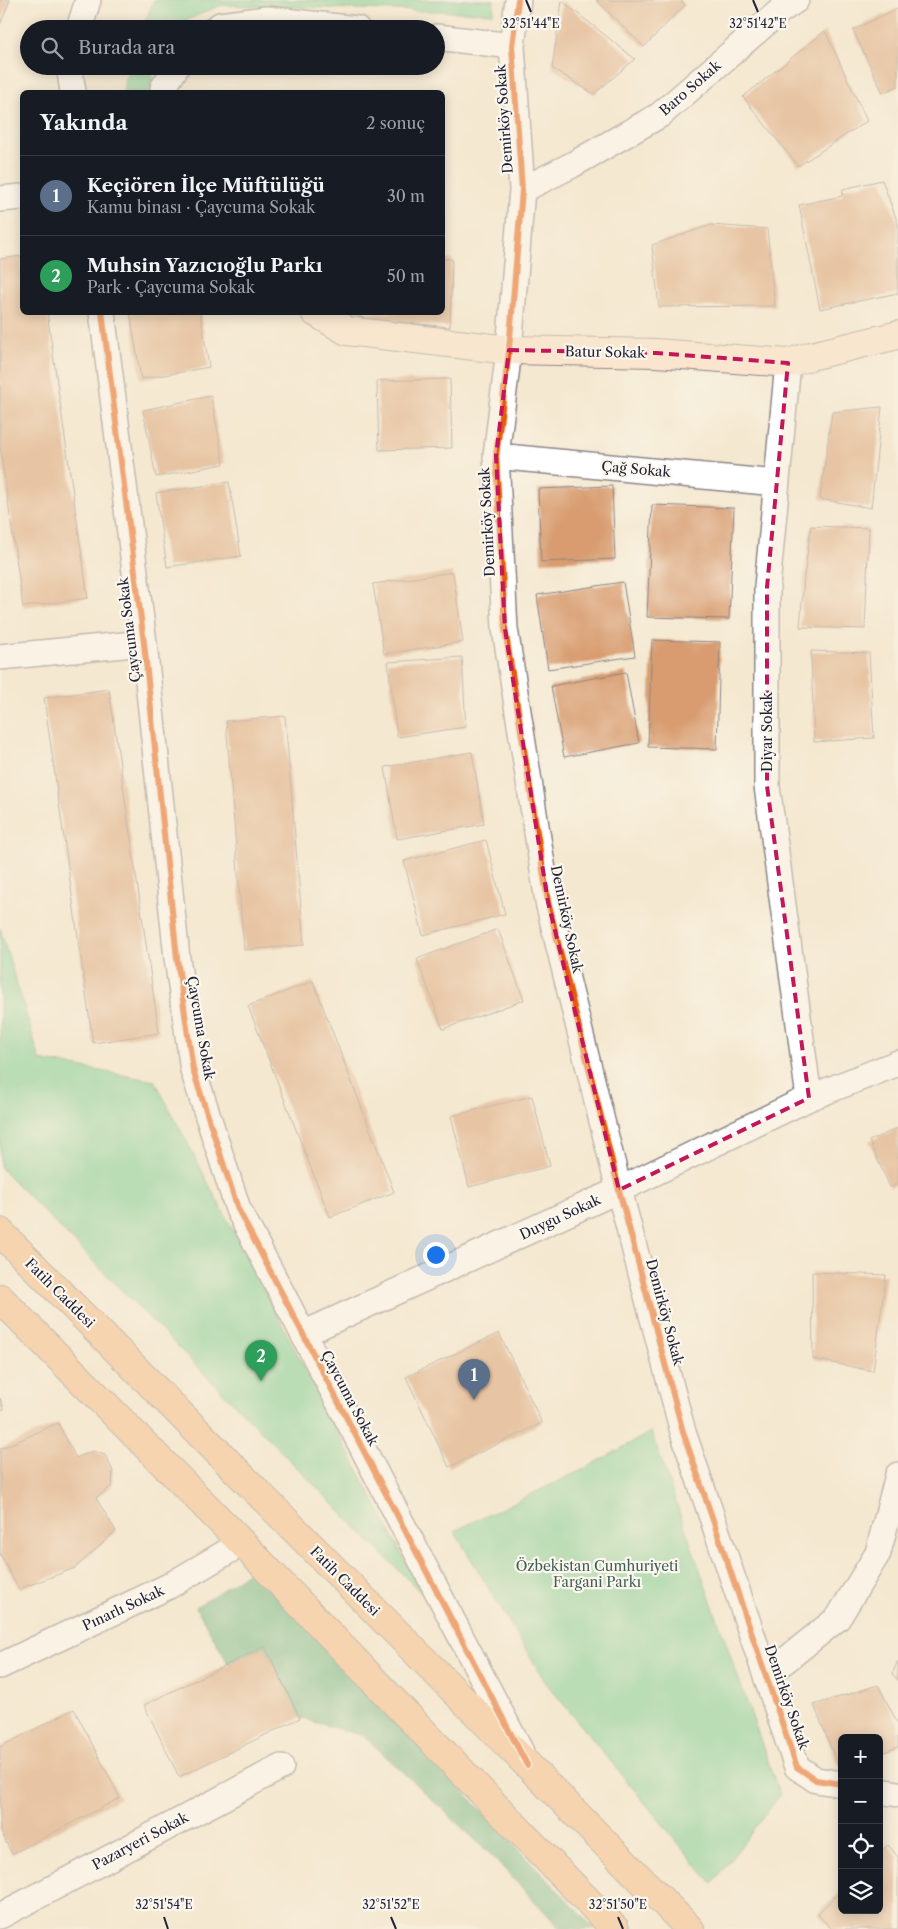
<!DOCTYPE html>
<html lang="tr">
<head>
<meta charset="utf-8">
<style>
	body { margin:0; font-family:"Libre Caslon Text",serif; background:#20242c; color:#f1f3f6 }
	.controls { position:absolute; right:15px; bottom:15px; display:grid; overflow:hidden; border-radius:8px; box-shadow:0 2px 12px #0003 }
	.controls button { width:45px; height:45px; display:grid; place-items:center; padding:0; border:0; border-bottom:1px solid #363941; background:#171b24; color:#f1f3f6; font:25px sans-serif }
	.you { position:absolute; left:435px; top:1254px; width:18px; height:18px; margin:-12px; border:4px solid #fff; border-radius:50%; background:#1a73e8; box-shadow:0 0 0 8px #1a73e833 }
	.badge { display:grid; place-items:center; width:32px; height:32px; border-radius:50%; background:#0f766e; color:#fff; font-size:16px; font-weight:700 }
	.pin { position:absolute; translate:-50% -41px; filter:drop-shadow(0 1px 2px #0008) }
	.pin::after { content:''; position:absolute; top:26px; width:18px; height:15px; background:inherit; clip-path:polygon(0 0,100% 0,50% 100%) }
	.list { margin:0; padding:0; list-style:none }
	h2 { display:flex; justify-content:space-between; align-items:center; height:65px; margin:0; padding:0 20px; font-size:21px }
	h2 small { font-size:16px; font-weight:400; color:#9ea1a6 }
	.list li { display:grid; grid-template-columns:32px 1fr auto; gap:15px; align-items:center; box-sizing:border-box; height:80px; padding:0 20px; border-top:1px solid #363941 }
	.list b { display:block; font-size:19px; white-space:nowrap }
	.list p { margin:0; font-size:16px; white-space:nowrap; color:#9ea1a6 }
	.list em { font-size:16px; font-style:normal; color:#9ea1a6 }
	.icon { flex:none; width:28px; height:28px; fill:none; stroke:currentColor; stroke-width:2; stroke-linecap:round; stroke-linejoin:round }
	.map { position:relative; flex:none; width:898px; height:1929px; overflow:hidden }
	.search { position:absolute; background:#171b24; box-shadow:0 2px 12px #0003; left:20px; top:20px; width:425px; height:55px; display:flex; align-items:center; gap:12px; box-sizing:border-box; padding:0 18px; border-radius:28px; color:#9ea1a6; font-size:19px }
	.panel { position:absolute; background:#171b24; box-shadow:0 2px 12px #0003; left:20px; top:90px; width:425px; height:225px; border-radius:8px }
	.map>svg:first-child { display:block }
</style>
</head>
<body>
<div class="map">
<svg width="898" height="1929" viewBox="0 0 898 1929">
	<rect width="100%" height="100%" fill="#fbf7ec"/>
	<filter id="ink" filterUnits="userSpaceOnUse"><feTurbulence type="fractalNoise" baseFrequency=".02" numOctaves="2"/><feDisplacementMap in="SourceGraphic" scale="10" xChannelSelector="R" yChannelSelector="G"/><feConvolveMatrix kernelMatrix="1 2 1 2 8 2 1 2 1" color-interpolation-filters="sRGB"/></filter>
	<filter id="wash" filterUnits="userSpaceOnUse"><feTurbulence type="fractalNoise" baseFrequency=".0096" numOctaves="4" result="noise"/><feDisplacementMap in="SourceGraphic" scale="20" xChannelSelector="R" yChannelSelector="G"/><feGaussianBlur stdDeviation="1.12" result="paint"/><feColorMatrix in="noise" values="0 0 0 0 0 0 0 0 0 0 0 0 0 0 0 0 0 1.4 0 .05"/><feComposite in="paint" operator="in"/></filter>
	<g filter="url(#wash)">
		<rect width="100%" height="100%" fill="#f4e8d0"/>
		<path fill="#77d096" stroke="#4c7968" d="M154,0H494L493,13L221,5L185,21L180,29H142Z
			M129,66H154L150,92H123Z
			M0,928L40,1060L155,1081L423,1595L0,1167Z
			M651,1432L780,1795L712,1884L546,1683L454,1531L586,1468Z"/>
		<path fill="#61b27f" stroke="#426a5d" d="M252,1570L595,1929H561L487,1851L364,1736L300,1718L265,1646L228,1663L196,1607Z"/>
		<g id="blocks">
			<path fill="#d89c6f" d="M0,0H10L0,25Z
				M596,0H680L685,5L644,47Z
				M562,1L635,59L594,94L552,68Z
				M898,8V86L883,93L853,30Z
				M825,31L867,121L798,166L743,97Z
				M882,180L898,224V293L820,309L799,205L842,196L843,189Z
				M711,225L767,229L775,306L659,307L652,245Z
				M22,256V312H47L88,598L23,607L0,446V259Z
				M442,259H452L450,327L367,319L350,313L442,312Z
				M130,312H200L209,367L141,379Z
				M450,379L452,448L379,450L377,381Z
				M211,396L224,464L156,477L143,410Z
				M882,407L871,508L820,499L832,412Z
				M229,482L241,556L167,567L156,493Z
				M612,486L615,559L541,562L538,489Z
				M652,505L734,508L729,619L647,617Z
				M811,526L869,528L865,629L800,627L804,577Z
				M453,572L463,642L384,654L373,584Z
				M623,582L635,656L548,669L537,595Z
				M652,640L720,642L717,749L648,747Z
				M811,651L869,653L874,738L814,742Z
				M462,657L466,727L397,737L388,662Z
				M626,672L639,743L564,757L551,686Z
				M109,689L159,1033L93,1043L44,698Z
				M285,716L304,945L244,950L226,721Z
				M472,752L484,824L397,839L385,767Z
				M486,840L505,914L423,935L404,861Z
				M498,929L524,1000L443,1029L417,959Z
				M313,981L394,1192L330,1217L248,1006Z
				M532,1096L550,1166L469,1187L451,1116Z
				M898,1128V1184L890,1187L869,1141Z
				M812,1272L886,1275L873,1371L813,1359Z
				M499,1333L542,1423L449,1467L406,1377Z
				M0,1398L4,1409L0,1411Z
				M58,1423L76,1458L93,1451L105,1455L113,1471L112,1486L96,1498L116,1531L75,1568L19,1589L0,1554V1449Z
				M265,1646L300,1718L179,1777L144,1705Z
				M898,1661V1680L892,1674Z
				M878,1685L898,1724V1747L879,1754V1738H842V1767L839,1768L814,1705Z
				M74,1709L120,1798L12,1854L0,1830V1747Z
				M888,1845L898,1857V1929H832L817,1914L842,1890V1910H879V1853Z"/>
		</g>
	</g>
	<g filter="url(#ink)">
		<use href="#blocks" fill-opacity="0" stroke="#8b8586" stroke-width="1"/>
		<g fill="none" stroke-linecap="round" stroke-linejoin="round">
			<defs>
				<path id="street" d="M518,0L512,46L522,190L509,350L496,456L505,629L548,902L619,1190L683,1432L797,1767L816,1780L842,1784
					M79,29L88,0
					M215,29L220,25L266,19L357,29
					M436,37L512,46
					M69,66L73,92
					M163,92V88L177,66
					M522,190L572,165L660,115L781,10L796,0
					M0,199L22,197
					M102,312L144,643L177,958L193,1070L238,1209L521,1752
					M788,363L767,587V786L809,1098
					M496,456L776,483
					M0,657L144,643
					M303,1334L619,1190L809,1098L898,1063
					M0,1666L169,1586L242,1543
					M766,1676L838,1618L878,1553L898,1475
					M879,1791L898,1794
					M0,1916L281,1767"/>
				<path id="secondary" d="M315,312L347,331L509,350L656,353L788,363L811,356L898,335"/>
				<path id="primary" d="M0,1232L690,1929
					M0,1298L242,1543L405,1713L615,1929"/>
			</defs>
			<use href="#street" stroke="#8b8586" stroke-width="28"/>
			<use href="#secondary" stroke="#8b8586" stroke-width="30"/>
			<use href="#primary" stroke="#8b8586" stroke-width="30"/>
			<use href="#street" stroke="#fff" stroke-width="25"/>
			<use href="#secondary" stroke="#fce5cf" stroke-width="28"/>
			<use href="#primary" stroke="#f7bd88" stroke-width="28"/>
			<defs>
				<path id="cycleway" d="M518,0L512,46L522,190L509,350L496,456L505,629L548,902L619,1190L683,1432L797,1767L816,1780L842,1784
					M102,312L144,643L177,958L193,1070L238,1209L527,1765"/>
			</defs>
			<use href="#cycleway" stroke="#fbf7ec" stroke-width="9"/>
			<use href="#cycleway" stroke="#e8590c" stroke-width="6"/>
		</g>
	</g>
	<path d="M0 0H898V1929H0ZM509,350L656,353L788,363L767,587V786L809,1098L619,1190L548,902L505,629L496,456Z" fill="#f4e8d0" fill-opacity=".55" fill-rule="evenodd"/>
	<path fill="none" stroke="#c2185b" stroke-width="4" stroke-dasharray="10 6" stroke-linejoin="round" d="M509,350L656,353L788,363L767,587V786L809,1098L619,1190L548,902L505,629L496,456Z"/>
	<path fill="none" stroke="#22223b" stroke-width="2" d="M526,0L531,12M753,0L758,12M164,1917L168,1929M391,1917L396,1929M618,1917L623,1929"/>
	<g text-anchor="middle" stroke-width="4.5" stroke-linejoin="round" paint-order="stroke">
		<g font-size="14" fill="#22223b" stroke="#fbf7ec">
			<text transform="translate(690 88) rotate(-41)" y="5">Baro Sokak</text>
			<text transform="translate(504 119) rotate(-94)" y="5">Demirköy Sokak</text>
			<text transform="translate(605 352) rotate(1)" y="5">Batur Sokak</text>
			<text transform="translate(636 469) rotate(5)" y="5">Çağ Sokak</text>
			<text transform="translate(487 522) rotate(-93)" y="5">Demirköy Sokak</text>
			<text transform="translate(129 630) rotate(-97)" y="5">Çaycuma Sokak</text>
			<text transform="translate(767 732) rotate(-90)" y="5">Diyar Sokak</text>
			<text transform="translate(567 919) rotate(78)" y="5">Demirköy Sokak</text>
			<text transform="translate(201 1028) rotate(80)" y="5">Çaycuma Sokak</text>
			<text transform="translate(560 1217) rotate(-25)" y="5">Duygu Sokak</text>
			<text transform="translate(60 1293) rotate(45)" y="5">Fatih Caddesi</text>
			<text transform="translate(665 1312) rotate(75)" y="5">Demirköy Sokak</text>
			<text transform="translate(350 1398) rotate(62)" y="5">Çaycuma Sokak</text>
			<text transform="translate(345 1581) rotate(45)" y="5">Fatih Caddesi</text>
			<text transform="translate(123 1608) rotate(-25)" y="5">Pınarlı Sokak</text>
			<text transform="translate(787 1697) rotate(71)" y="5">Demirköy Sokak</text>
			<text transform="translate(140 1841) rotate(-28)" y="5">Pazaryeri Sokak</text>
		</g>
		<g font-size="14" fill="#405f5b" stroke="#fbf7ec">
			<text x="597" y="1571">Özbekistan Cumhuriyeti<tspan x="597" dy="16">Fargani Parkı</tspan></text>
		</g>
	</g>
	<g font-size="12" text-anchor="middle" fill="#22223b" stroke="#fbf7ec" stroke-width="4.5" stroke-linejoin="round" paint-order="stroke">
		<text x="531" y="28">32°51'44"E</text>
		<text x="758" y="28">32°51'42"E</text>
		<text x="164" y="1909">32°51'54"E</text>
		<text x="391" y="1909">32°51'52"E</text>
		<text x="618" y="1909">32°51'50"E</text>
	</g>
</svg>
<div class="controls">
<button>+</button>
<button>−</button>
<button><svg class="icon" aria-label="locate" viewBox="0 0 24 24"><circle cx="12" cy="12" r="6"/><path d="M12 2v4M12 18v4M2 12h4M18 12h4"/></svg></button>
<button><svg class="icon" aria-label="layers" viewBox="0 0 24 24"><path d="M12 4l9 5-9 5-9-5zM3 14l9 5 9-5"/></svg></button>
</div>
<div class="you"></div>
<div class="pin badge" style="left:474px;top:1400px;background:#5c6f8a">1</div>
<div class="pin badge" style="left:261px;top:1381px;background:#2e9e5b">2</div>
<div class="search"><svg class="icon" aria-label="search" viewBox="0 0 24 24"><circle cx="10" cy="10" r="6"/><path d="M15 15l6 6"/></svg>Burada ara</div>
<section class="panel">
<h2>Yakında<small>2 sonuç</small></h2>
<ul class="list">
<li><span class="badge" style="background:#5c6f8a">1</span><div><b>Keçiören İlçe Müftülüğü</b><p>Kamu binası · Çaycuma Sokak</p></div><em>30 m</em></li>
<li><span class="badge" style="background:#2e9e5b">2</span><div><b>Muhsin Yazıcıoğlu Parkı</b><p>Park · Çaycuma Sokak</p></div><em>50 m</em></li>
</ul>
</section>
</div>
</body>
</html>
